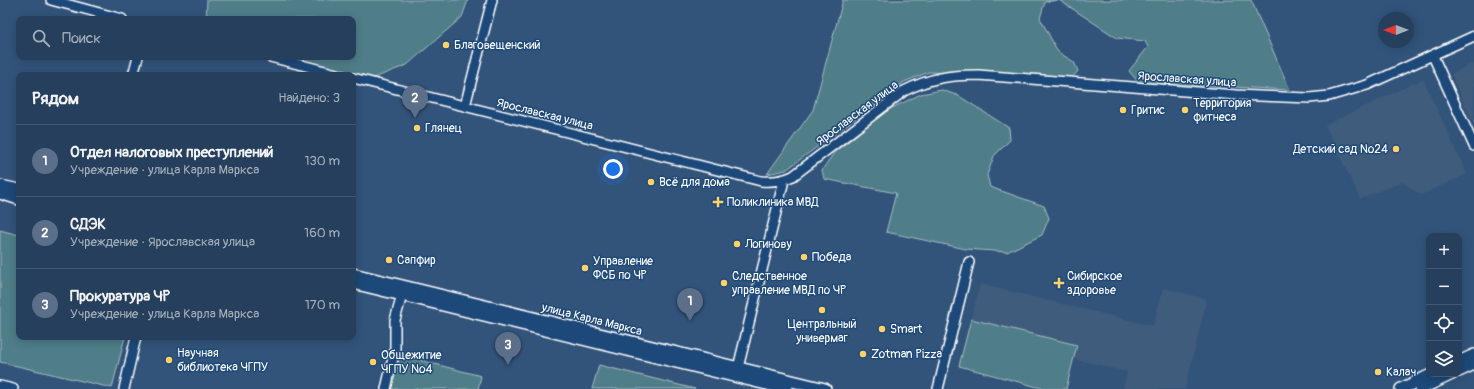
<!DOCTYPE html>
<html lang="ru">
<head>
<meta charset="utf-8">
<style>
	body { margin:0; font-family:Pangolin,sans-serif; background:#324a65; color:#f1f3f6 }
	.controls { position:absolute; right:12px; bottom:12px; display:grid; overflow:hidden; border-radius:8px; box-shadow:0 2px 10px #0003 }
	.controls button { width:36px; height:36px; display:grid; place-items:center; padding:0; border:0; border-bottom:1px solid #425872; background:#263f5c; color:#f1f3f6; font:20px sans-serif }
	.compass { position:absolute; left:1378px; top:12px; width:36px; height:36px; border-radius:50%; background:#263f5c; box-shadow:0 2px 10px #0003; rotate:270deg }
	.you { position:absolute; left:613px; top:169px; width:14px; height:14px; margin:-10px; border:3px solid #fff; border-radius:50%; background:#1a73e8; box-shadow:0 0 0 6px #1a73e833 }
	.badge { display:grid; place-items:center; width:26px; height:26px; border-radius:50%; background:#ffd166; color:#fff; font-size:13px; font-weight:700 }
	.pin { position:absolute; translate:-50% -33px; filter:drop-shadow(0 1px 2px #0008) }
	.pin::after { content:''; position:absolute; top:21px; width:14px; height:12px; background:inherit; clip-path:polygon(0 0,100% 0,50% 100%) }
	.list { margin:0; padding:0; list-style:none }
	h2 { display:flex; justify-content:space-between; align-items:center; height:52px; margin:0; padding:0 16px; font-size:17px }
	h2 small { font-size:13px; font-weight:400; color:#a4afbb }
	.list li { display:grid; grid-template-columns:26px 1fr auto; gap:12px; align-items:center; box-sizing:border-box; height:72px; padding:0 16px; border-top:1px solid #425872 }
	.list b { display:block; font-size:15px; white-space:nowrap }
	.list p { margin:0; font-size:13px; white-space:nowrap; color:#a4afbb }
	.list em { font-size:13px; font-style:normal; color:#a4afbb }
	.icon { flex:none; width:22px; height:22px; fill:none; stroke:currentColor; stroke-width:2; stroke-linecap:round; stroke-linejoin:round }
	.map { position:relative; flex:none; width:1474px; height:389px; overflow:hidden }
	.search { position:absolute; background:#263f5c; box-shadow:0 2px 10px #0003; left:16px; top:16px; width:340px; height:44px; display:flex; align-items:center; gap:10px; box-sizing:border-box; padding:0 14px; border-radius:8px; color:#a4afbb; font-size:15px }
	.panel { position:absolute; background:#263f5c; box-shadow:0 2px 10px #0003; left:16px; top:72px; width:340px; height:268px; border-radius:8px }
	.map>svg:first-child { display:block }
</style>
</head>
<body>
<div class="map">
<svg width="1474" height="389" viewBox="0 0 1474 389">
	<rect width="100%" height="100%" fill="#32547b"/>
	<filter id="ink" filterUnits="userSpaceOnUse"><feTurbulence type="fractalNoise" baseFrequency=".025" numOctaves="2"/><feDisplacementMap in="SourceGraphic" scale="8" xChannelSelector="R" yChannelSelector="G"/><feConvolveMatrix kernelMatrix="1 2 1 2 8 2 1 2 1" color-interpolation-filters="sRGB"/></filter>
	<g filter="url(#ink)">
		<path fill="#3f5b7c" d="M1474,63V125L1451,74Z
			M1423,79L1467,174L1421,195L1402,182L1360,199L1325,125Z
			M980,284L1153,326L1163,288L1207,299L1185,389H1123L1127,372L1074,359L1077,345L971,319Z"/>
		<path fill="#507e88" stroke="#a8bec4" d="M207,0H468L462,17L407,65L374,78L300,60L297,57H353V19H206Z
			M843,0H1251L1290,90L1138,82L1129,71L1148,47L1145,41L1117,38L1059,0L1045,2L1040,18L1058,52L1074,62L1078,71L1072,78L929,72L904,82L786,170L767,174L813,110Z
			M942,90L959,96L1009,128L1010,140L994,156L987,175L990,187L1044,206L1049,218L1042,235L1007,252L966,249L886,232L896,193L824,179L822,170L834,153L886,111L921,94Z
			M0,230L19,235V337H125L112,388L0,362Z
			M971,319L1077,345L1066,389H1045L959,366Z
			M400,355L481,376L478,389H391Z
			M599,365L695,389H592Z"/>
		<g fill="none" stroke-linecap="round" stroke-linejoin="round">
			<defs>
				<path id="minor" d="M51,0L122,19
					M1433,56L1474,146
					M270,57L341,75
					M133,75L138,57
					M353,78L761,181C773,182 782,181 793,176L904,91C930,78 949,75 978,75L1236,95L1309,98L1329,96L1367,85L1474,36
					M465,106L492,0
					M738,368L784,180
					M0,386L13,389
					M124,389L136,337
					M386,389L395,349V320L402,295
					M938,389L969,262"/>
				<path id="major" d="M0,186L19,190
					M0,193L19,199
					M353,274L825,389
					M353,283L787,389
					M1459,362L1474,355
					M1459,371L1474,364
					M1401,389L1433,374
					M1420,389L1452,374"/>
			</defs>
			<use href="#minor" stroke="#fff" stroke-width="12"/>
			<use href="#major" stroke="#fff" stroke-width="14"/>
			<use href="#minor" stroke="#1f4a7a" stroke-width="9"/>
			<use href="#major" stroke="#1f4a7a" stroke-width="11"/>
		</g>
	</g>
	<g fill="#ffd166" stroke="#1f4a7a" stroke-width="1.5">
		<circle cx="446" cy="45" r="4"/>
		<circle cx="1123" cy="110" r="4"/>
		<circle cx="1185" cy="110" r="4"/>
		<circle cx="417" cy="128" r="4"/>
		<circle cx="1396" cy="149" r="4"/>
		<circle cx="651" cy="182" r="4"/>
		<path d="M716 196h4v4h4v4h-4v4h-4v-4h-4v-4h4z"/>
		<circle cx="737" cy="244" r="4"/>
		<circle cx="804" cy="257" r="4"/>
		<circle cx="389" cy="260" r="4"/>
		<circle cx="585" cy="268" r="4"/>
		<circle cx="724" cy="283" r="4"/>
		<path d="M1057 277h4v4h4v4h-4v4h-4v-4h-4v-4h4z"/>
		<circle cx="822" cy="310" r="4"/>
		<circle cx="882" cy="329" r="4"/>
		<circle cx="863" cy="354" r="4"/>
		<circle cx="169" cy="360" r="4"/>
		<circle cx="373" cy="362" r="4"/>
		<circle cx="1378" cy="372" r="4"/>
	</g>
	<g text-anchor="middle" stroke-width="3" stroke-linejoin="round" paint-order="stroke">
		<g font-size="12" fill="#fff" stroke="#1f4a7a" text-anchor="start">
			<text x="454" y="49">Благовещенский</text>
			<text x="1193" y="107">Территория<tspan x="1193" dy="14">фитнеса</tspan></text>
			<text x="1131" y="114">Гритис</text>
			<text x="425" y="132">Глянец</text>
			<text x="1388" y="153" text-anchor="end">Детский сад №24</text>
			<text x="659" y="186">Всё для дома</text>
			<text x="727" y="206">Поликлиника МВД</text>
			<text x="745" y="248">Логинову</text>
			<text x="812" y="261">Победа</text>
			<text x="397" y="264">Сапфир</text>
			<text x="593" y="265">Управление<tspan x="593" dy="14">ФСБ по ЧР</tspan></text>
			<text x="732" y="280">Следственное<tspan x="732" dy="14">управление МВД по ЧР</tspan></text>
			<text x="1067" y="280">Сибирское<tspan x="1067" dy="14">здоровье</tspan></text>
			<text x="822" y="328" text-anchor="middle">Центральный<tspan x="822" dy="14">универмаг</tspan></text>
			<text x="890" y="333">Smart</text>
			<text x="177" y="357">Научная<tspan x="177" dy="14">библиотека ЧГПУ</tspan></text>
			<text x="871" y="358">Zotman Pizza</text>
			<text x="381" y="359">Общежитие<tspan x="381" dy="14">ЧГПУ №4</tspan></text>
			<text x="1386" y="376">Калач</text>
		</g>
		<g font-size="12" fill="#fff" stroke="#1f4a7a">
			<text transform="translate(1187 79) rotate(4)" y="4">Ярославская улица</text>
			<text transform="translate(857 113) rotate(-37)" y="4">Ярославская улица</text>
			<text transform="translate(545 114) rotate(14)" y="4">Ярославская улица</text>
			<text transform="translate(592 319) rotate(14)" y="4">улица Карла Маркса</text>
		</g>
	</g>
</svg>
<div class="controls">
<button>+</button>
<button>−</button>
<button><svg class="icon" aria-label="locate" viewBox="0 0 24 24"><circle cx="12" cy="12" r="6"/><path d="M12 2v4M12 18v4M2 12h4M18 12h4"/></svg></button>
<button><svg class="icon" aria-label="layers" viewBox="0 0 24 24"><path d="M12 4l9 5-9 5-9-5zM3 14l9 5 9-5"/></svg></button>
</div>
<svg class="compass" viewBox="-18 -18 36 36"><path d="M0-13l5 13h-10z" fill="#e53935"/><path d="M0 13l5-13h-10z" fill="#a4afbb"/></svg>
<div class="you"></div>
<div class="pin badge" style="left:690px;top:321px;background:#5c6f8a">1</div>
<div class="pin badge" style="left:415px;top:118px;background:#5c6f8a">2</div>
<div class="pin badge" style="left:508px;top:365px;background:#5c6f8a">3</div>
<div class="search"><svg class="icon" aria-label="search" viewBox="0 0 24 24"><circle cx="10" cy="10" r="6"/><path d="M15 15l6 6"/></svg>Поиск</div>
<section class="panel">
<h2>Рядом<small>Найдено: 3</small></h2>
<ul class="list">
<li><span class="badge" style="background:#5c6f8a">1</span><div><b>Отдел налоговых преступлений</b><p>Учреждение · улица Карла Маркса</p></div><em>130 m</em></li>
<li><span class="badge" style="background:#5c6f8a">2</span><div><b>СДЭК</b><p>Учреждение · Ярославская улица</p></div><em>160 m</em></li>
<li><span class="badge" style="background:#5c6f8a">3</span><div><b>Прокуратура ЧР</b><p>Учреждение · улица Карла Маркса</p></div><em>170 m</em></li>
</ul>
</section>
</div>
</body>
</html>
